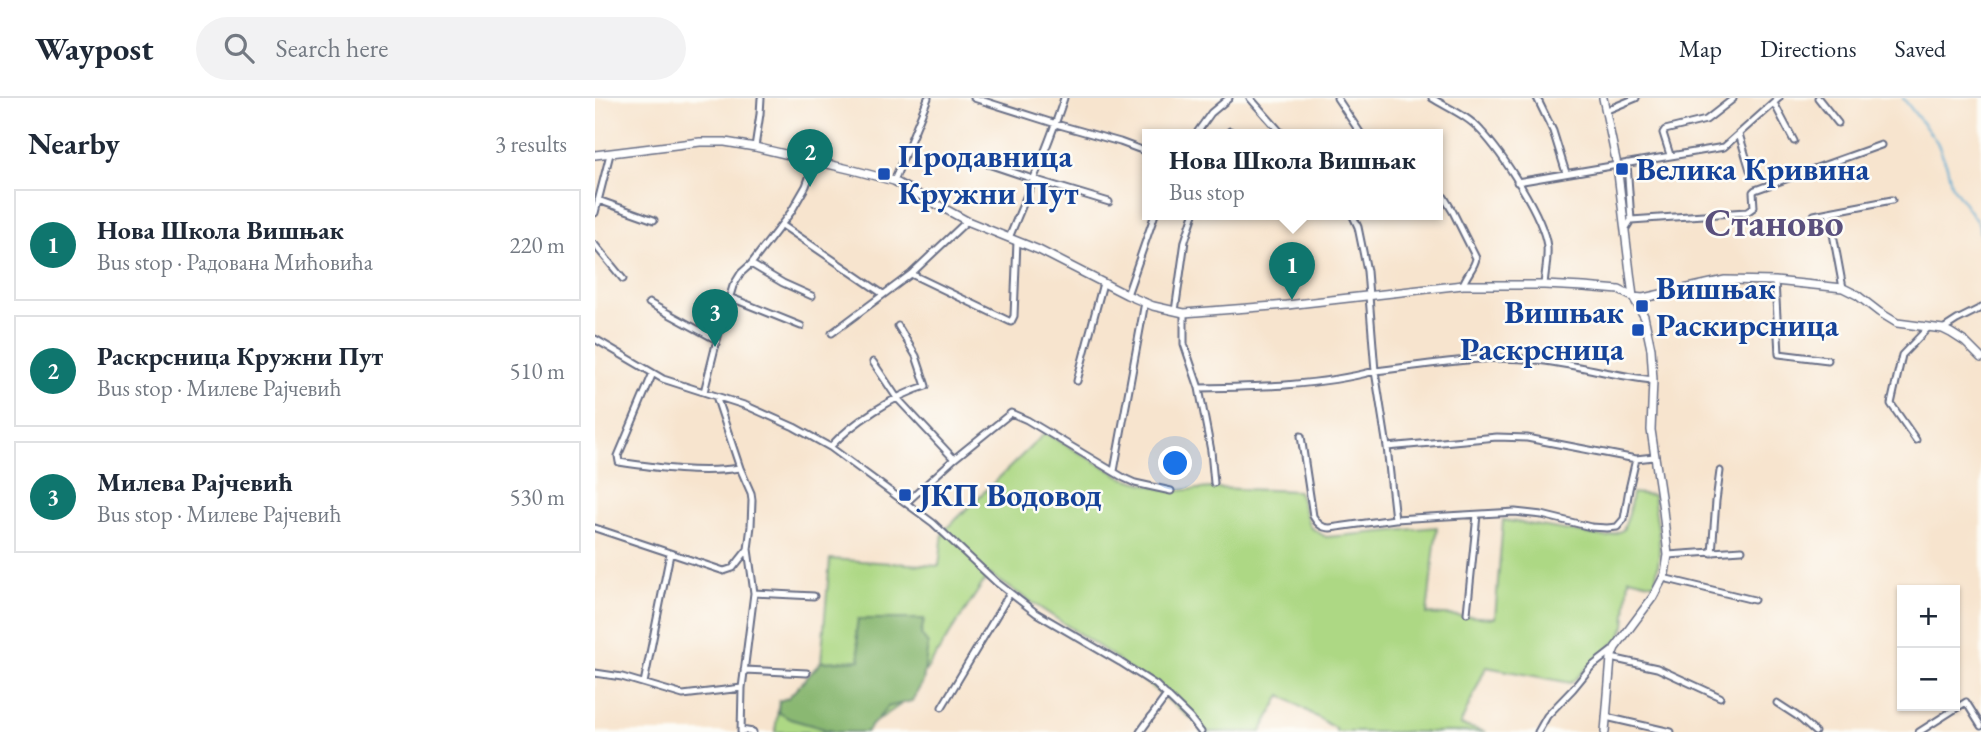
<!DOCTYPE html>
<html lang="en">
<head>
<meta charset="utf-8">
<style>
	body { margin:0; font-family:"EB Garamond",serif; background:#f2f2f3; color:#1f2937 }
	.controls { position:absolute; right:21px; bottom:21px; display:grid; overflow:hidden; border-radius:0px; box-shadow:0 2px 5px #0004 }
	.controls button { width:63px; height:63px; display:grid; place-items:center; padding:0; border:0; border-bottom:2px solid #e0e1e3; background:#fff; color:#1f2937; font:35px sans-serif }
	.you { position:absolute; left:581px; top:366px; width:24px; height:24px; margin:-18px; border:5px solid #fff; border-radius:50%; background:#1a73e8; box-shadow:0 0 0 10px #1a73e833 }
	.badge { display:grid; place-items:center; width:46px; height:46px; border-radius:50%; background:#0f766e; color:#fff; font-size:23px; font-weight:700 }
	.pin { position:absolute; translate:-50% -58px; filter:drop-shadow(0 2px 4px #0008) }
	.pin::after { content:''; position:absolute; top:37px; width:24px; height:21px; background:inherit; clip-path:polygon(0 0,100% 0,50% 100%) }
	.popup { position:absolute; left:547px; top:31px; width:301px; height:91px; box-sizing:border-box; display:grid; place-content:center; border-radius:0px; background:#fff; filter:drop-shadow(0 2px 5px #0005); font-size:23px; white-space:nowrap; color:#747a83 }
	.popup b { font-size:26px; color:#1f2937 }
	.popup::after { content:''; position:absolute; left:50%; top:100%; margin-left:-14px; border:14px solid transparent; border-top-color:#fff }
	.list { margin:0; padding:0; list-style:none }
	h2 { display:flex; justify-content:space-between; align-items:center; height:91px; margin:0; padding:0 28px; font-size:30px }
	h2 small { font-size:23px; font-weight:400; color:#747a83 }
	.list li { display:grid; grid-template-columns:46px 1fr auto; gap:21px; align-items:center; box-sizing:border-box; height:112px; margin:0 14px 14px; padding:0 14px; border:2px solid #e0e1e3; border-radius:0px }
	.list b { display:block; font-size:26px; white-space:nowrap }
	.list p { margin:0; font-size:23px; white-space:nowrap; color:#747a83 }
	.list em { font-size:23px; font-style:normal; color:#747a83 }
	.icon { flex:none; width:38px; height:38px; fill:none; stroke:currentColor; stroke-width:2; stroke-linecap:round; stroke-linejoin:round }
	.map { position:relative; flex:none; width:1386px; height:634px; overflow:hidden }
	header { display:flex; align-items:center; gap:42px; box-sizing:border-box; height:98px; padding:0 35px; background:#fff; border-bottom:2px solid #e0e1e3 }
	header strong { font-size:33px }
	nav { display:flex; gap:38px; margin-inline-start:auto; font-size:24px }
	.search { width:490px; height:63px; background:#f2f2f3; display:flex; align-items:center; gap:18px; box-sizing:border-box; padding:0 24px; border-radius:38px; color:#747a83; font-size:26px }
	main { display:flex }
	aside { flex:1; background:#fff }
	.map>svg:first-child { display:block }
</style>
</head>
<body>
<header>
<strong>Waypost</strong>
<div class="search"><svg class="icon" aria-label="search" viewBox="0 0 24 24"><circle cx="10" cy="10" r="6"/><path d="M15 15l6 6"/></svg>Search here</div>
<nav><a>Map</a><a>Directions</a><a>Saved</a></nav>
</header>
<main>
<aside>
<h2>Nearby<small>3 results</small></h2>
<ul class="list">
<li><span class="badge">1</span><div><b>Нова Школа Вишњак</b><p>Bus stop · Радована Мићовића</p></div><em>220 m</em></li>
<li><span class="badge">2</span><div><b>Раскрсница Кружни Пут</b><p>Bus stop · Милеве Рајчевић</p></div><em>510 m</em></li>
<li><span class="badge">3</span><div><b>Милева Рајчевић</b><p>Bus stop · Милеве Рајчевић</p></div><em>530 m</em></li>
</ul>
</aside>
<div class="map">
<svg width="1386" height="634" viewBox="0 0 1386 634">
	<rect width="100%" height="100%" fill="#fdfcf7"/>
	<filter id="ink" filterUnits="userSpaceOnUse"><feTurbulence type="fractalNoise" baseFrequency=".0143" numOctaves="2"/><feDisplacementMap in="SourceGraphic" scale="14" xChannelSelector="R" yChannelSelector="G"/><feConvolveMatrix kernelMatrix="1 2 1 2 8 2 1 2 1" color-interpolation-filters="sRGB"/></filter>
	<filter id="wash" filterUnits="userSpaceOnUse"><feTurbulence type="fractalNoise" baseFrequency=".00686" numOctaves="4" result="noise"/><feDisplacementMap in="SourceGraphic" scale="28" xChannelSelector="R" yChannelSelector="G"/><feGaussianBlur stdDeviation="1.57" result="paint"/><feColorMatrix in="noise" values="0 0 0 0 0 0 0 0 0 0 0 0 0 0 0 0 0 1.4 0 .05"/><feComposite in="paint" operator="in"/></filter>
	<g filter="url(#wash)">
		<rect width="100%" height="100%" fill="#f7e4ce"/>
		<path fill="#add884" stroke="#648471" stroke-width="2" d="M450,335L529,380L576,393L617,390L703,393L715,429L731,439L842,429L832,516L900,520L908,422L1012,439L1028,432L1034,416L1037,395L1058,397C1063,429 1069,453 1059,486L1034,480L1030,528L1025,540L976,585L891,569L865,627L891,634H741V631L686,597L666,634H606L608,630L515,556L394,476L311,603L265,634H180L184,603L193,600L212,581L226,564L235,461L344,468L348,434Z"/>
		<path fill="#8ab872" stroke="#527468" stroke-width="2" d="M263,521H329L326,537L333,546L328,584L317,603L293,609L271,634H240L195,621L183,614L184,603L193,600L226,564L265,562L261,534Z"/>
		<g fill="none" stroke-linecap="round" stroke-linejoin="round">
			<path stroke="#54a6cf" stroke-width="2" d="M1308,0L1342,44L1352,68L1356,86L1384,127L1386,148"/>
		</g>
	</g>
	<g filter="url(#ink)">
		<g fill="none" stroke-linecap="round" stroke-linejoin="round">
			<defs>
				<path id="minor" d="M379,0L461,26L525,44L552,54
					M655,0L687,36
					M742,0L766,36
					M837,0C853,10 873,18 886,33C907,55 949,119 952,149C953,162 950,174 949,187
					M942,0L958,33L971,75
					M1223,0L1243,25
					M1179,5L1199,43
					M1012,12L1041,0
					M601,36L616,15L634,0
					M633,36L635,33
					M1144,36L1155,72
					M160,49L165,16L166,0
					M1075,57L1068,35L1070,32L1111,22L1138,1
					M375,60L438,81L514,104
					M1032,65L1036,122
					M299,83L333,0
					M922,84L1129,49L1184,0
					M849,99L858,114L881,160C880,169 871,177 868,187
					M3,102L59,122
					M1234,114L1297,102
					M0,115L15,56
					M757,116L763,129L772,173L780,273L792,349L800,421
					M1219,117L1234,114L1248,190
					M187,127L288,196
					M1031,130L1036,122L1152,114L1159,109L1158,94L1160,92L1286,47
					M414,140C433,93 454,48 469,0
					M0,147L28,181
					M156,166L188,185L217,198
					M316,176L416,224L419,218L422,143
					M1180,183L1184,256L1233,262
					M532,197L560,116
					M134,199L206,228
					M54,205L122,242
					M580,213L590,143L599,116
					M589,215V246L604,290L616,353L619,385
					M1348,231L1362,222L1386,210
					M237,235L316,176L372,123
					M0,241L68,281L152,308L199,329L235,349L338,425L401,484L441,515L525,564L561,587L595,620L606,634
					M278,264L302,300L359,361
					M58,275L23,358L24,364C64,370 105,376 145,370
					M482,283L508,185
					M604,290C662,289 724,288 780,273C833,267 888,256 941,262C980,266 1019,278 1058,282
					M109,294L122,242L138,188L146,175L156,166L196,114L211,88L220,63
					M121,298L145,370L156,395L157,402L156,428L153,451L159,495L147,590L146,634
					M706,338L718,418C722,425 726,430 735,430L800,421L920,414L947,417L996,429L1012,430L1022,429L1029,421L1034,391L1041,361
					M1321,342L1296,306L1307,257L1334,229
					M235,349C257,325 300,297 331,288L321,258L303,228
					M792,349L902,339L932,340L1041,361L1059,359
					M519,373L550,204
					M311,405L359,361L416,315L432,322L529,380L540,385L576,393
					M0,430L129,473L138,470L153,451
					M1117,455L1121,403L1125,373
					M1073,457L1147,452
					M1068,480L1159,502
					M159,495L219,498
					M872,515L882,417
					M1016,560L1062,570L1125,599
					M149,572L212,575
					M0,575L27,579L88,597L147,590
					M49,585L75,456
					M1182,605L1202,618L1220,634
					M347,609L415,495
					M1011,619L1076,634
					M146,632L158,634
					M545,634L572,597
					M943,634L952,618L978,591L996,569L1018,552
					M1324,634L1371,604L1386,628"/>
				<path id="tertiary" d="M1008,0L1022,67L1038,199L1049,218L1056,251L1058,282L1056,332L1068,412L1073,457L1070,476L1058,499L1020,550L1016,560L1010,634
					M0,57L105,44H130L160,49L258,72L299,83L372,123L444,152L532,197L558,208L589,215L692,207L868,187H949L989,189L1024,192L1038,199L1048,200L1130,182L1180,183L1248,190L1262,197L1284,214L1302,225L1348,231L1356,235L1370,244L1386,260"/>
			</defs>
			<use href="#minor" stroke="#686e85" stroke-width="9"/>
			<use href="#tertiary" stroke="#686e85" stroke-width="10"/>
			<use href="#minor" stroke="#fff" stroke-width="5"/>
			<use href="#tertiary" stroke="#fff" stroke-width="7"/>
		</g>
	</g>
	<g fill="#1a4fb4" stroke="#fdfcf7" stroke-width="2.5">
		<rect x="1020" y="64" width="14" height="14" rx="3.5"/>
		<rect x="282" y="69" width="14" height="14" rx="3.5"/>
		<rect x="1040" y="201" width="14" height="14" rx="3.5"/>
		<rect x="1036" y="225" width="14" height="14" rx="3.5"/>
		<rect x="303" y="390" width="14" height="14" rx="3.5"/>
	</g>
	<g text-anchor="middle" stroke-width="5" stroke-linejoin="round" paint-order="stroke">
		<g font-size="32" font-weight="bold" fill="#164399" stroke="#fdfcf7" text-anchor="start">
			<text x="303" y="69">Продавница<tspan x="303" dy="37">Кружни Пут</tspan></text>
			<text x="1041" y="82">Велика Кривина</text>
			<text x="1061" y="201">Вишњак<tspan x="1061" dy="37">Раскирсница</tspan></text>
			<text x="1029" y="225" text-anchor="end">Вишњак<tspan x="1029" dy="37">Раскрсница</tspan></text>
			<text x="324" y="408">ЈКП Водовод</text>
		</g>
		<g font-size="38" font-weight="bold" fill="#5a507d" stroke="#fdfcf7">
			<text x="1179" y="138">Станово</text>
		</g>
	</g>
</svg>
<div class="controls">
<button>+</button>
<button>−</button>
</div>
<div class="you"></div>
<div class="pin badge" style="left:697px;top:202px">1</div>
<div class="popup"><b>Нова Школа Вишњак</b>Bus stop</div>
<div class="pin badge" style="left:215px;top:89px">2</div>
<div class="pin badge" style="left:120px;top:249px">3</div>
</div>
</main>
</body>
</html>
